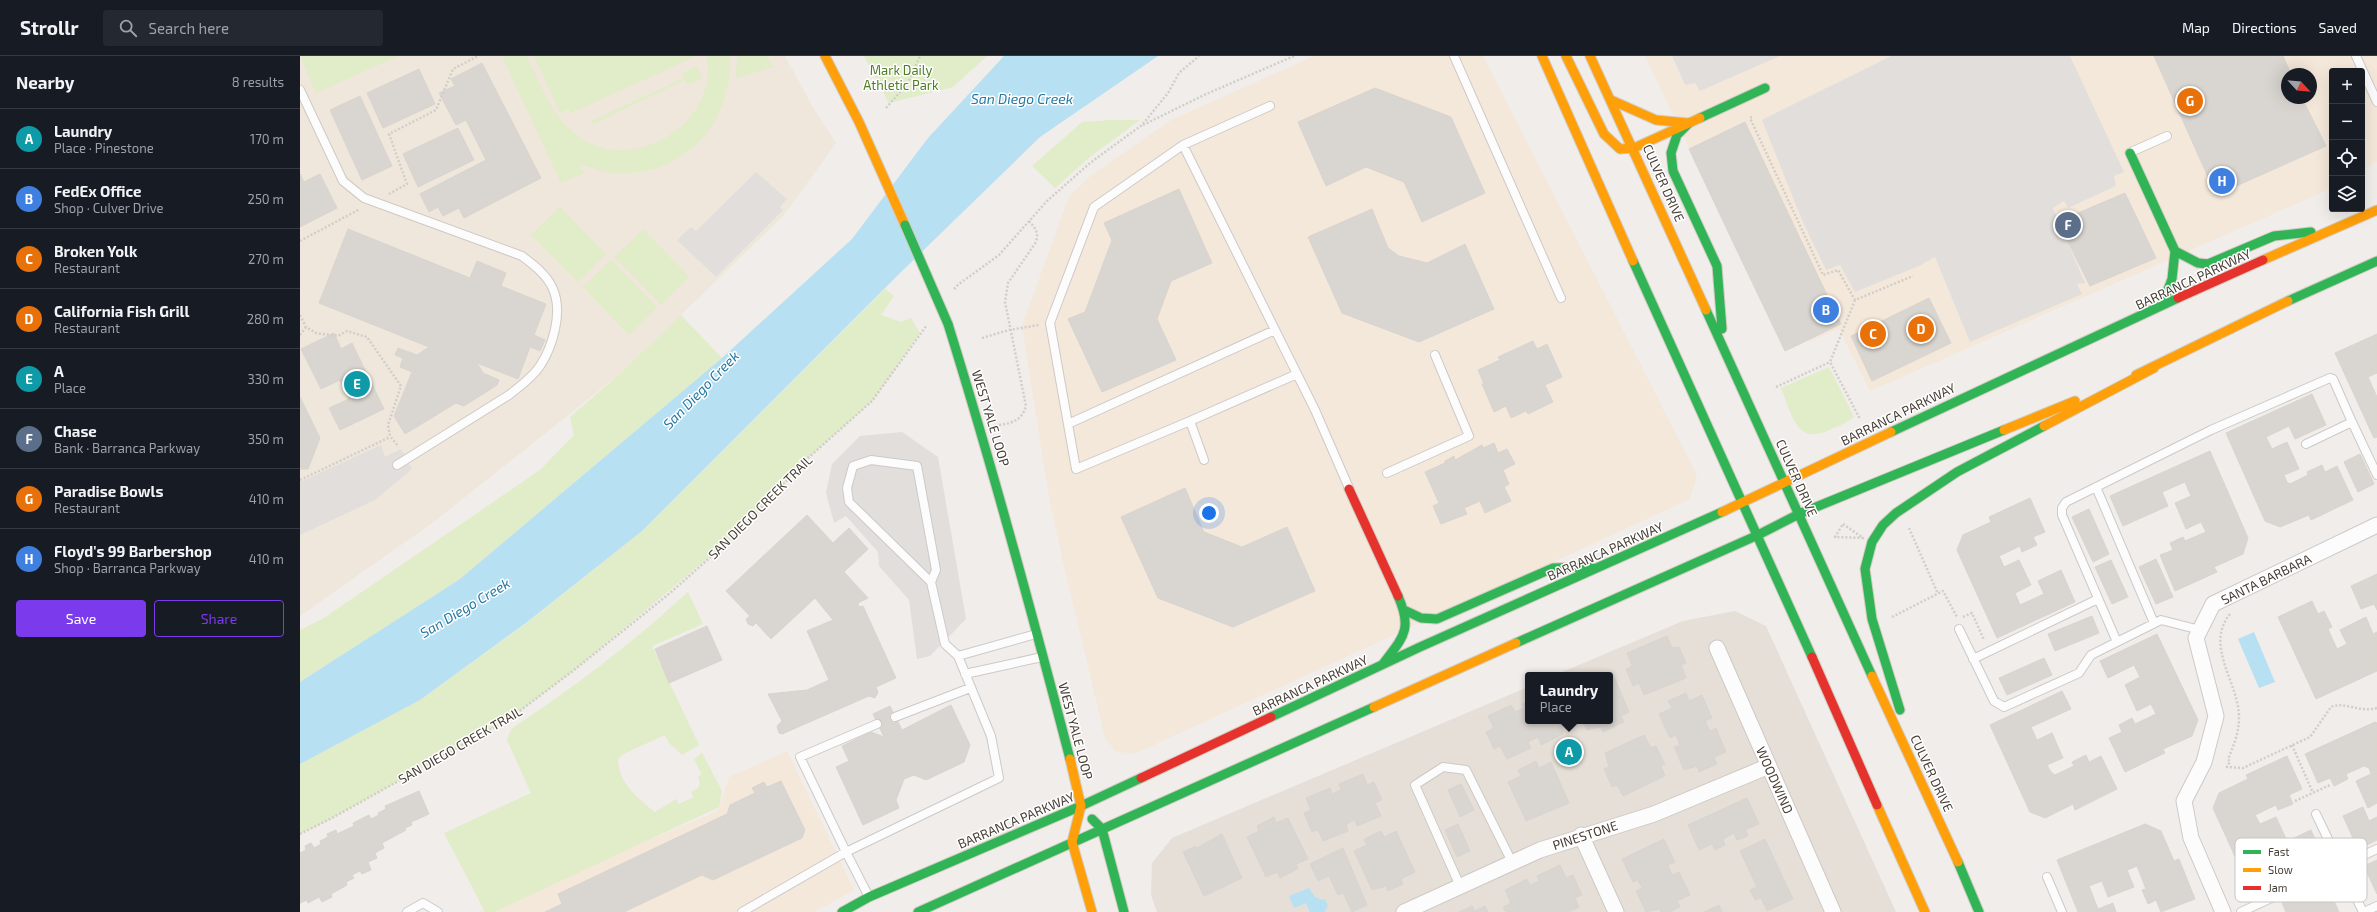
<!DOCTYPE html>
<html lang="en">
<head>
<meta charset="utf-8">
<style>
	body { margin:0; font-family:"Exo 2",sans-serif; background:#242831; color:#f1f3f6 }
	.controls { position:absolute; right:12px; top:12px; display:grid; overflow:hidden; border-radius:4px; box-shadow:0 4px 16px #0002 }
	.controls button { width:36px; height:36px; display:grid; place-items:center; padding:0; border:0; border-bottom:1px solid #363941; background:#171b24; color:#f1f3f6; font:20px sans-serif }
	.compass { position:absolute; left:1981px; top:12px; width:36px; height:36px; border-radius:50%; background:#171b24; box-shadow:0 4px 16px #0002; rotate:116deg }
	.you { position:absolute; left:909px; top:457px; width:14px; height:14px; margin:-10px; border:3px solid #fff; border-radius:50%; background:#1a73e8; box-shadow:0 0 0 6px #1a73e833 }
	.badge { display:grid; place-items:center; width:26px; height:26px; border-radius:50%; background:#7c3aed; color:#fff; font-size:13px; font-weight:700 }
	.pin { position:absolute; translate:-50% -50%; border:2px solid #fff; box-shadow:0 1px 4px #0006 }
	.popup { position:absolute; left:1225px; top:616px; width:88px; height:52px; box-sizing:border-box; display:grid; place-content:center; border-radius:4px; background:#171b24; filter:drop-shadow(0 1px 3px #0005); font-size:13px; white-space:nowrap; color:#9ea1a6 }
	.popup b { font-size:15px; color:#f1f3f6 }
	.popup::after { content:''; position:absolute; left:50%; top:100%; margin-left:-8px; border:8px solid transparent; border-top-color:#171b24 }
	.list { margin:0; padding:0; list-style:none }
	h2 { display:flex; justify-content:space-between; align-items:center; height:52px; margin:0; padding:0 16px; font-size:17px }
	h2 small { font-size:13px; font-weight:400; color:#9ea1a6 }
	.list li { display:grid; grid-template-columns:26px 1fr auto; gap:12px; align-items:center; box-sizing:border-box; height:60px; padding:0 16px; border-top:1px solid #363941 }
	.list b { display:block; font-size:15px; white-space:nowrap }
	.list p { margin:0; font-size:13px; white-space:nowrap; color:#9ea1a6 }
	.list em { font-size:13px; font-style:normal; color:#9ea1a6 }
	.actions { display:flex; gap:8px; padding:12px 16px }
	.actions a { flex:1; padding:9px 0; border:1px solid #7c3aed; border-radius:4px; text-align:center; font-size:14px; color:#7c3aed }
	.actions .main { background:#7c3aed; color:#fff }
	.icon { flex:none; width:22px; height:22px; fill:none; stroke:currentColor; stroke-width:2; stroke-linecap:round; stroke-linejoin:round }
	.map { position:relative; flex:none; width:2077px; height:856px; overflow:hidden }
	header { display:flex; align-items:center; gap:24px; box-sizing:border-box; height:56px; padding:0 20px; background:#171b24; border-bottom:1px solid #363941 }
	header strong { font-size:19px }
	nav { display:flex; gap:22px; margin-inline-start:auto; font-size:14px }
	.search { width:280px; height:36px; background:#242831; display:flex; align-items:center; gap:10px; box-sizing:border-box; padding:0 14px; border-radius:4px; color:#9ea1a6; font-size:15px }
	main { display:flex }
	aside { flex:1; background:#171b24 }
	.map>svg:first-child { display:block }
</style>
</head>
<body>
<header>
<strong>Strollr</strong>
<div class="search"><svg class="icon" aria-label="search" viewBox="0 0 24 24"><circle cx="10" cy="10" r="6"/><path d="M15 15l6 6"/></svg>Search here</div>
<nav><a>Map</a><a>Directions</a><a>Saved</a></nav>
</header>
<main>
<aside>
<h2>Nearby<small>8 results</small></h2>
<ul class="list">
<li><span class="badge" style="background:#0f9aa8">A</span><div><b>Laundry</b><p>Place · Pinestone</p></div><em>170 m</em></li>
<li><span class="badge" style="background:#3f7fe0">B</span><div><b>FedEx Office</b><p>Shop · Culver Drive</p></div><em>250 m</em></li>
<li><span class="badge" style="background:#e8710a">C</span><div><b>Broken Yolk</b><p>Restaurant</p></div><em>270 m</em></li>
<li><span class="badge" style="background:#e8710a">D</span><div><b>California Fish Grill</b><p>Restaurant</p></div><em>280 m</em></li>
<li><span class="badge" style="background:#0f9aa8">E</span><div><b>A</b><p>Place</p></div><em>330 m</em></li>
<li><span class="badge" style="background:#5c6f8a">F</span><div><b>Chase</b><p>Bank · Barranca Parkway</p></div><em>350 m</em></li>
<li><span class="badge" style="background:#e8710a">G</span><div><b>Paradise Bowls</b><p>Restaurant</p></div><em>410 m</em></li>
<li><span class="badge" style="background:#3f7fe0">H</span><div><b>Floyd's 99 Barbershop</b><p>Shop · Barranca Parkway</p></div><em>410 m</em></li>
</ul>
<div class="actions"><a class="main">Save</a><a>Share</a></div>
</aside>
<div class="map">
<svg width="2077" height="856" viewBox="0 0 2077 856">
	<rect width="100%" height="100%" fill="#f0edea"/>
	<path fill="#e5dfd7" d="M1435,555L1466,570L1596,856H857L851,839L852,807L872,782L1228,631V665H1310V619H1255L1383,565Z"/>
	<path fill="#f4e8db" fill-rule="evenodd" d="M1014,0H1183L1397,419L1390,443L834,698L815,695L805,682L760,493L749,441L722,270L769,140L793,118L871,64Z
		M1345,0H2077V105L2062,114V15H2032V132L1570,335L1539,273L1485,295ZM1987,18H2011V42H1987Z
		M487,695L554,834L514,856H178L418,755L429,721Z"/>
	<path fill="#efe7db" d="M0,0H485L514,53L536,87L484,159L321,317L135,465L0,560Z"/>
	<path fill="#e1ecc8" d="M0,0H98L16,37Z
		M202,0H227C241,30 252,61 279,81C334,120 419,67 407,0H430C433,65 386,120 319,117C305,117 293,112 280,108L284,117L261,127Z
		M234,0H394V1L271,57L269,53L260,57Z
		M437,0H466L474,11L436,22Z
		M564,0H687L653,31L589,47Z
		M397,10L402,22L387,29L385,24L293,68L291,65L384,22L382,17Z
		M811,64H840L791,100L755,132L732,110L782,66Z
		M260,151L306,198L278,226L231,179Z
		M343,173L389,221L361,249L314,201Z
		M311,204L357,251L329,279L283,231Z
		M585,233L594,240L581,259L601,266L611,262L620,277L572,345L508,402L440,475L274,614L209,663L34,761L0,778V708L120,644L227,567L342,475Z
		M381,259L422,302L160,523L0,626V574L24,562L240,414L274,379L270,361L321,317Z
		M1529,311L1554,361C1547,367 1538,370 1529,374C1495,390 1492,357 1481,332Z
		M388,536L403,568L352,590L399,689L382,699L369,687L365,679L323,698L318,703C318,726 337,742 355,756L376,743L379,748L394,741L391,736L398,732L400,728L398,720L402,719L394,703L402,697L422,735L419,751L194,856H185L144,777L231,737L207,684L211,673C276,630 330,589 388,536Z"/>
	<path fill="#e2dedb" d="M1372,0H1480L1400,35L1395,27L1385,29Z
		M1591,0H1770L1824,116L1814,120L1816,130L1768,152L1764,145L1753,152L1785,227L1777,228L1782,238L1670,286L1635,201L1619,210L1555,236L1540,209L1526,214L1502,164L1462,64Z
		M456,116L487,143L480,151L483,154L416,221L377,184L391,171L396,175Z
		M602,376L638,401L666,563L630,600L617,603L609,544L579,510L578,496L546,460L534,467L526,437L532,408L560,380Z
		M81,389L85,401L101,393L112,413L75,444L0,479V426Z"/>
	<path fill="#b7e0f2" d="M704,0H858L740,81L599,218L342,475L226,567L120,644L0,708V626L160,523L422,302L552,183L628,82Z
		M1954,576L1975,626L1959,632L1938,583Z
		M1009,832L1015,841L1022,844L1025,843L1028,850L1024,856H1010L1006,847L994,852L989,840Z"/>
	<path fill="#d9d5d0" stroke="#d9d4cf" d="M1854,0H1983L1991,18H1987V42H2002L2026,90L1916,139Z
		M182,7L241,122L164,162L159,152L143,160L138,151L129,156L120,138L186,104L166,64L156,69L139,37L155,30L151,23Z
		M119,13L135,48L83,72L67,37Z
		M1075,32L1151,61L1185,137L1122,166L1104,126L1066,111L1026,130L998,66Z
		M60,40L92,110L62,124L30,54Z
		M1445,66L1497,176L1441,203L1389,93Z
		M158,72L174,104L118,131L103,98Z
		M0,118L4,126L20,118L37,152L0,171Z
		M879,133L912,207L871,225L857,263L876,304L802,336L768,263L785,256L812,184L804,167Z
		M1825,137L1856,202L1790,230L1764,178L1771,160Z
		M1072,153L1088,192L1099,200L1127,207L1165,188L1194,253L1119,286L1042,257L1008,181Z
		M48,173L170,222L177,205L206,217L201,230L246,248L234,279L245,284L240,295L230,291L218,323L177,307L183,317L199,324L197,329L164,350L156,347L105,378L94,360L112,316L100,311L103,302L95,299L98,292L117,299L129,291L19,247Z
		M1497,176L1541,268L1485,295L1441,203Z
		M1629,242L1651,287L1572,325L1551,280Z
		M34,277L41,293L52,287L84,353L40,374L29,352L49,343L40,324L21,333L1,293Z
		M2077,278V317L2068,321L2077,341V381L2074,382L2035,297Z
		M1233,285L1237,293L1247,288L1262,321L1245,329L1253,346L1228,358L1226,355L1211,362L1206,350L1194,356L1182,328H1184L1178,314L1200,304L1198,301Z
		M2012,338L2026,369L1995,383L1989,370L1966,381L1972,393L1987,386L1999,413L1984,419L1987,426L1990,428L2008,419L2007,416L2022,409L2025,416L2037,410L2053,444L2011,464L2009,459L1980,471L1965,465L1926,377Z
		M0,341L20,382L8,413H0Z
		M1194,387L1198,397L1207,393L1215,408L1203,414L1209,428L1204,431L1211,445L1185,457L1180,445L1164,452L1167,458L1141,468L1133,450L1139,447L1125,416L1145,407V405L1154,400L1155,404L1182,389L1183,392Z
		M1910,395L1948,482L1943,498L1914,511L1917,516L1875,535L1860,499L1873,494L1870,487L1883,481L1885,485L1906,476L1901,466L1886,473L1875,447L1891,440L1885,426L1862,436L1868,450L1823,470L1810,440Z
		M2060,398L2074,428L2058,436L2044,406Z
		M885,432L904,476L942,491L987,471L1015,535L933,571L858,542L821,461Z
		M1730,442L1745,476L1733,481L1737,489L1722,496L1720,490L1699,500L1704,511L1719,504L1731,529L1715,537L1720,549L1744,538L1738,525L1761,514L1775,546L1697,582L1657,494L1663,479L1691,466L1689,461Z
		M1789,453L1809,498L1793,506L1772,461Z
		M507,459L533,487L549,472L568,493L544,516L568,542L558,547L559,551L563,550L596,622L576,631L578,636L575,642L569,640L482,678L479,677L477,670L482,665L468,638L507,634L529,624L507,575L533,564L515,542L471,583L456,567L453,570L448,568L446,563L450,560L426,535Z
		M1856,503L1873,541L1856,548L1839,511Z
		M1811,504L1828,541L1812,548L1795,511Z
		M2077,518V554L2074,548L2061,553L2051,530Z
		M2012,545L2018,558L2024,555L2032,571L2028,573L2037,593L2047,588L2040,574L2066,561L2073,578L2077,576V615L2016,643L1978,561Z
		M1792,560L1799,577L1755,595L1748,578Z
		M407,570L422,604L369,627L355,593Z
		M1857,578L1898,664L1892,680L1863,693L1865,697L1825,716L1809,682L1822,676L1819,669L1832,662L1835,668L1856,658L1851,648L1837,655L1825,629L1840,621L1834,609L1808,622L1800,605Z
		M1367,580L1372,592L1379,591L1386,607L1381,609L1386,622L1344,639L1339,627L1333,630L1326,613L1332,610L1327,597Z
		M1744,602L1752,619L1707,639L1699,622Z
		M1312,616L1329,656L1321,660L1324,666L1303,676L1300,671L1287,674L1282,665H1310V619H1306Z
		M1762,635L1771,653L1731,671L1737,684L1752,677L1763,702L1747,709L1751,716L1755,719L1774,710L1772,706L1786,699L1789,706L1801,700L1817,733L1775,754L1773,748L1745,762L1730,756L1690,669Z
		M1386,637L1389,645L1402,639L1412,662L1405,665L1410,675L1416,672L1426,696L1414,701L1417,708L1399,716L1397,710L1384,714L1374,691L1380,689L1376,679L1370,682L1359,658L1372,652L1368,645Z
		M1228,645V665H1260L1263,678L1241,689L1238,681L1228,686L1231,692L1207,703L1200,690L1194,693L1186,676L1194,672L1188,660L1211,649L1215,656L1224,652L1222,648Z
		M651,649L670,689L664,706L626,724L614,719L604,723L596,744L599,752L563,769L536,711L549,705L542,690L571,676L584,681L573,658L590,650L602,674Z
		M2075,666L2077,667V747L2068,752L2056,725L2071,718L2069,712L2064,710L2046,718L2048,723L2034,730L2030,722L2018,727L2005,698Z
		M1344,679L1351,692L1356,690L1365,708L1361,710L1365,720L1323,740L1317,729L1312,731L1304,713L1309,711L1305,697Z
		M1274,684L1281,701L1264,707L1258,691Z
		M1987,700L2002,733L1989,739L1993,748L1978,754L1976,749L1955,759L1960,768L1976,761L1988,787L1971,795L1977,808L1999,798L1992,783L2011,774L2025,807L1953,840L1913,752L1919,737L1948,723L1946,719Z
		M1236,705L1239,712L1251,706L1269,747L1226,765L1208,726L1221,720L1218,714Z
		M1063,718L1067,729L1074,726L1082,744L1075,747L1081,760L1057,770L1055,764L1046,768L1048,775L1023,785L1018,774L1012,776L1004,757L1011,754L1006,742L1030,732L1032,738L1041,734L1039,728Z
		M481,725L505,774L502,782L413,824L402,819L324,856H245L262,848L258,838L427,758L430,749L455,737L452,732L464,726L467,731Z
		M1161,728L1174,754L1160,761L1148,734Z
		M119,735L129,758L111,766L112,769L105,772L106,774L82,787L84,792L75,797L77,802L68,806L71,814L62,818L60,815L52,819L54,822L46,826L47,829L31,838L32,841L22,846L19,841L8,847L7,844L0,847V797L6,794L5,790L11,787L14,792L21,788L20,785L28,781L27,778L36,774L37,778L54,770L53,767L69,759L71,763L79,759L78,757L86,753L85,750Z
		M1447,742L1459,768L1445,774L1448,780L1437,784L1434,777L1423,783L1425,789L1415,794L1412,788L1399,794L1388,769Z
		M2063,751L2069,765L2077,761V784L2058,793L2043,760Z
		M974,761L976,767L988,762L1008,803L996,808L998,813L980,822L977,816L966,821L947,781L959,775L957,770Z
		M1158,768L1170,795L1157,801L1145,774Z
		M1845,768L1861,775L1874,805L1879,803L1895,843L1861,856L1856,844L1848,848L1842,834L1846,833L1837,810L1827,814L1834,831L1808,841L1802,825L1789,830L1798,853L1813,847L1816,856H1778L1757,804Z
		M1081,775L1084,781L1096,775L1115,816L1101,823L1103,828L1088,835L1086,830L1072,834L1054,795L1067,789L1064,783Z
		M922,778L942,822L904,840L883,796L896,790L897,792Z
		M1364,783L1375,806L1368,809L1372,819L1379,816L1390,839L1377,845L1380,851L1370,856H1361L1359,853L1346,856L1336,835L1342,832L1338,824L1333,826L1322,803Z
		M1465,783L1493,843L1467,855L1461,842L1455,844L1450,834L1457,831L1440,795Z
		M1043,792L1067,849L1052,856L1043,837L1038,839L1029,820L1018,825L1010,808Z
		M2077,804V838L2064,810Z
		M1260,809L1266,822L1273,819L1282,839L1275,842L1279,851L1269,856H1206L1203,851L1211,847L1205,834L1227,823L1230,829L1239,825L1237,820Z
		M2026,827L2039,856H1986L1982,847Z
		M1419,849L1422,856H1404Z
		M1172,850L1175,855L1185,850L1188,856H1159Z"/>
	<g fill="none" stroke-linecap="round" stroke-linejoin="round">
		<defs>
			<path id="lane" d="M1154,0L1261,242
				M2056,0L2077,46
				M0,34L43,125L64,142L222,200C234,209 247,219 253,233C263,256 253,290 240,310C232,322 220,330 209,339L97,409
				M883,89L1015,354L1049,432
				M1831,96L1867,80
				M890,365L997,318
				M2052,366L2077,419
				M768,368L975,274
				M904,404L890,365L776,413L750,267L794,151L883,89L970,50
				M1087,417L1169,380L1135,299
				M1796,431L1854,567
				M1659,573L1694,645L1704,651L1779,617L1791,599L1861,564L1900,574
				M1817,586L1762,459V452L1766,446L1911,374L2030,322L2033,323L2052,366L2006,388
				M658,600L736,578
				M1673,603L1798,543
				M665,618L742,601
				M595,661L670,632
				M577,668L500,701L546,796L699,722L691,680L658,600L645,588L631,526L549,446L547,432L553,410L571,404L617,410L636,514L631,526
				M2016,758L2063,856
				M1747,821L1762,856
				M1160,830L1115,729L1143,711L1166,714L1212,806
				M107,856L123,847L138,856
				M442,856L546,796L569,841
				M1941,856L2077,793
				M2064,856L2077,850"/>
			<path id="street" d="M1417,592L1533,856
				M1281,779L1316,856
				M1104,856L1240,794L1354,758L1469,710
				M1923,856L1891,782L1884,745L1904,706L1916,660L1896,582L1913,548L2077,469"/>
			<path id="fast" d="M1400,62L1465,32
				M1389,67L1377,79L1371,97L1373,115L1417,210L1422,273
				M1830,97L1875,195L1872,223L1862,249
				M1875,195L1898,207L1908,208L1974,180L2011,176
				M1333,205L1512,601
				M1988,245L2077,205
				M1406,254L1572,620
				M648,268C693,412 732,557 770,703
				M1591,376L1878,242
				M1104,554L1121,562L1137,563L1253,512L1291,511
				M1216,587L1458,479L1499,458L1704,374
				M1083,608C1103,581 1113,574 1098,540
				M1600,654L1572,563L1565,513L1572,486L1583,469L1596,457L1657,416L1744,370
				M971,661L1120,591L1422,456
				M792,763L802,773L824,856
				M1658,806L1679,856
				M542,856L569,841L781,750L841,722
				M618,856L1074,651"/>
			<path id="slow" d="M525,0L559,66L605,169
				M1242,0L1333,205
				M1266,0L1304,78L1320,93L1334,92L1400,62
				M1290,0L1406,254
				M1311,44L1356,64L1388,67
				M1963,204L2077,154
				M1836,319L1988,245
				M1744,370L1854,312
				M1704,374L1775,345
				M1422,456L1591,376
				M1572,620L1658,806
				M1074,651L1216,587
				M770,703L781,750L772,786L792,856
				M1577,749L1625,856"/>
			<path id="jam" d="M1878,242L1963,204
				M1049,433L1098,540
				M1512,601L1577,749
				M841,722L971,661"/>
		</defs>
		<use href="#lane" stroke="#cdc9c6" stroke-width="10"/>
		<use href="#street" stroke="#cdc9c6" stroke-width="17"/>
		<use href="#fast" stroke="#d2ccc1" stroke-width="11"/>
		<use href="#slow" stroke="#d2ccc1" stroke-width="11"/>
		<use href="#jam" stroke="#d2ccc1" stroke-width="11"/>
		<path stroke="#d1ceca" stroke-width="2.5" stroke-dasharray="2 2" stroke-linecap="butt" d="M586,52L608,27L620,0
			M1452,61L1450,62L1523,219L1538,214L1555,244L1613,220
			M843,69L904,39L994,0
			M89,138L107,128L89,78L136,54L153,13L178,0
			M0,185L60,153
			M654,233L659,228L699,199L747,145L790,107L842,69L868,37L879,17L899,0
			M1555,244L1530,306L1560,363
			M0,259L6,271L16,277L38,280L47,275L67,281L101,330L88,369L90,380L98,390
			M0,279L6,271
			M682,282L709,274L739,269
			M1476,331L1530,306
			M699,369C713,367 722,364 726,350L705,246L708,227L736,186C739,176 735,172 729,165
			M0,424L90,381
			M1543,468L1563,482L1535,481Z
			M1609,472L1638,538
			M1930,558C1904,590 1939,627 1939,661C1939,677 1934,689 1928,703L1930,706L1927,711L1943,712L2010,681L2031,651C2045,645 2059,657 2077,652
			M1592,561L1643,535L1657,561
			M1663,561L1672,557L1684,584
			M1992,689L2013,737
			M1995,745L2030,729
			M0,778L34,761L209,663L274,614L370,537L440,475L508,402L572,345L627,269"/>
		<use href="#lane" stroke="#fdfcfc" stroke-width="8"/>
		<use href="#street" stroke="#fdfcfc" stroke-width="15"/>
		<use href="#fast" stroke="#30b455" stroke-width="9"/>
		<use href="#slow" stroke="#ff9f0a" stroke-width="9"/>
		<use href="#jam" stroke="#e5322d" stroke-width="9"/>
		<defs>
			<path id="fast-bridge" d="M605,169L648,268"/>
		</defs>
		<use href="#fast-bridge" stroke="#d2ccc1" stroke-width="11" stroke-linecap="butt"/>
		<use href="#fast-bridge" stroke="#30b455" stroke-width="9"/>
	</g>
	<g text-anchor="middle" stroke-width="3" stroke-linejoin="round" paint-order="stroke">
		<g font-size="13" fill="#4e7e23" stroke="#fff">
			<text x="601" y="19">Mark Daily<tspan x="601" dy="15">Athletic Park</tspan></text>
		</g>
		<g font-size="13" fill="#473e35" stroke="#fff">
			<text transform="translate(1364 127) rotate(66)" y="5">CULVER DRIVE</text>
			<text transform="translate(1893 223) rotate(-25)" y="5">BARRANCA PARKWAY</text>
			<text transform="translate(1598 358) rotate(-26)" y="5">BARRANCA PARKWAY</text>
			<text transform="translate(691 362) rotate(73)" y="5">WEST YALE LOOP</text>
			<text transform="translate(1497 422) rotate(66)" y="5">CULVER DRIVE</text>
			<text transform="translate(460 451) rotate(-45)" y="5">SAN DIEGO CREEK TRAIL</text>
			<text transform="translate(1305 495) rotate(-24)" y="5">BARRANCA PARKWAY</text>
			<text transform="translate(1966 523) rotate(-26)" y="5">SANTA BARBARA</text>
			<text transform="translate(1010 629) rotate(-25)" y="5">BARRANCA PARKWAY</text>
			<text transform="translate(776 675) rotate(75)" y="5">WEST YALE LOOP</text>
			<text transform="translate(160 689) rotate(-30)" y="5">SAN DIEGO CREEK TRAIL</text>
			<text transform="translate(1632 717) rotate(65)" y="5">CULVER DRIVE</text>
			<text transform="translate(1475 724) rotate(66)" y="5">WOODWIND</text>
			<text transform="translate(716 764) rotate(-23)" y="5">BARRANCA PARKWAY</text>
			<text transform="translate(1285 779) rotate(-18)" y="5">PINESTONE</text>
		</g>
		<g font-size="14" font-style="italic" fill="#2379a2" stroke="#fff">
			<text x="722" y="48">San Diego Creek</text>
			<text transform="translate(401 334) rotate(-46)" y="5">San Diego Creek</text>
			<text transform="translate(165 552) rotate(-31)" y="5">San Diego Creek</text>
		</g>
	</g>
	<rect x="1935" y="782" width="132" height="64" rx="6" fill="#fff" stroke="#c8c5c2" stroke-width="1"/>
	<rect x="1943" y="794" width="18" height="4" fill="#30b455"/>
	<rect x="1943" y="812" width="18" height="4" fill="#ff9f0a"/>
	<rect x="1943" y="830" width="18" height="4" fill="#e5322d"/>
	<g font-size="11" fill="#473e35">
		<text x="1968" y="800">Fast</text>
		<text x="1968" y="818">Slow</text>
		<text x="1968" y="836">Jam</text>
	</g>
</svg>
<div class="controls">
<button>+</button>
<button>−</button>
<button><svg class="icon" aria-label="locate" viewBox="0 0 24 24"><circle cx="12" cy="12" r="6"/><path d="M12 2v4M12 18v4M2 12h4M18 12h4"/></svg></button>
<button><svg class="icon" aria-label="layers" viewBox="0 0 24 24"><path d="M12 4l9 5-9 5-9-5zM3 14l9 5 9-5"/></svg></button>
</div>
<svg class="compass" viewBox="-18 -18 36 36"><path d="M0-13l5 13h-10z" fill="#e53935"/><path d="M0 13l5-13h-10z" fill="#9ea1a6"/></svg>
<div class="you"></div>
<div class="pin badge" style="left:1269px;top:696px;background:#0f9aa8">A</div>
<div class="popup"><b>Laundry</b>Place</div>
<div class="pin badge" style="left:1526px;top:254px;background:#3f7fe0">B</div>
<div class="pin badge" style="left:1573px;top:278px;background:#e8710a">C</div>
<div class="pin badge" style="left:1621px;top:273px;background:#e8710a">D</div>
<div class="pin badge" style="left:57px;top:328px;background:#0f9aa8">E</div>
<div class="pin badge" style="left:1768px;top:169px;background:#5c6f8a">F</div>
<div class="pin badge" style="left:1890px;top:45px;background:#e8710a">G</div>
<div class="pin badge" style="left:1922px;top:125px;background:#3f7fe0">H</div>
</div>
</main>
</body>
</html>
